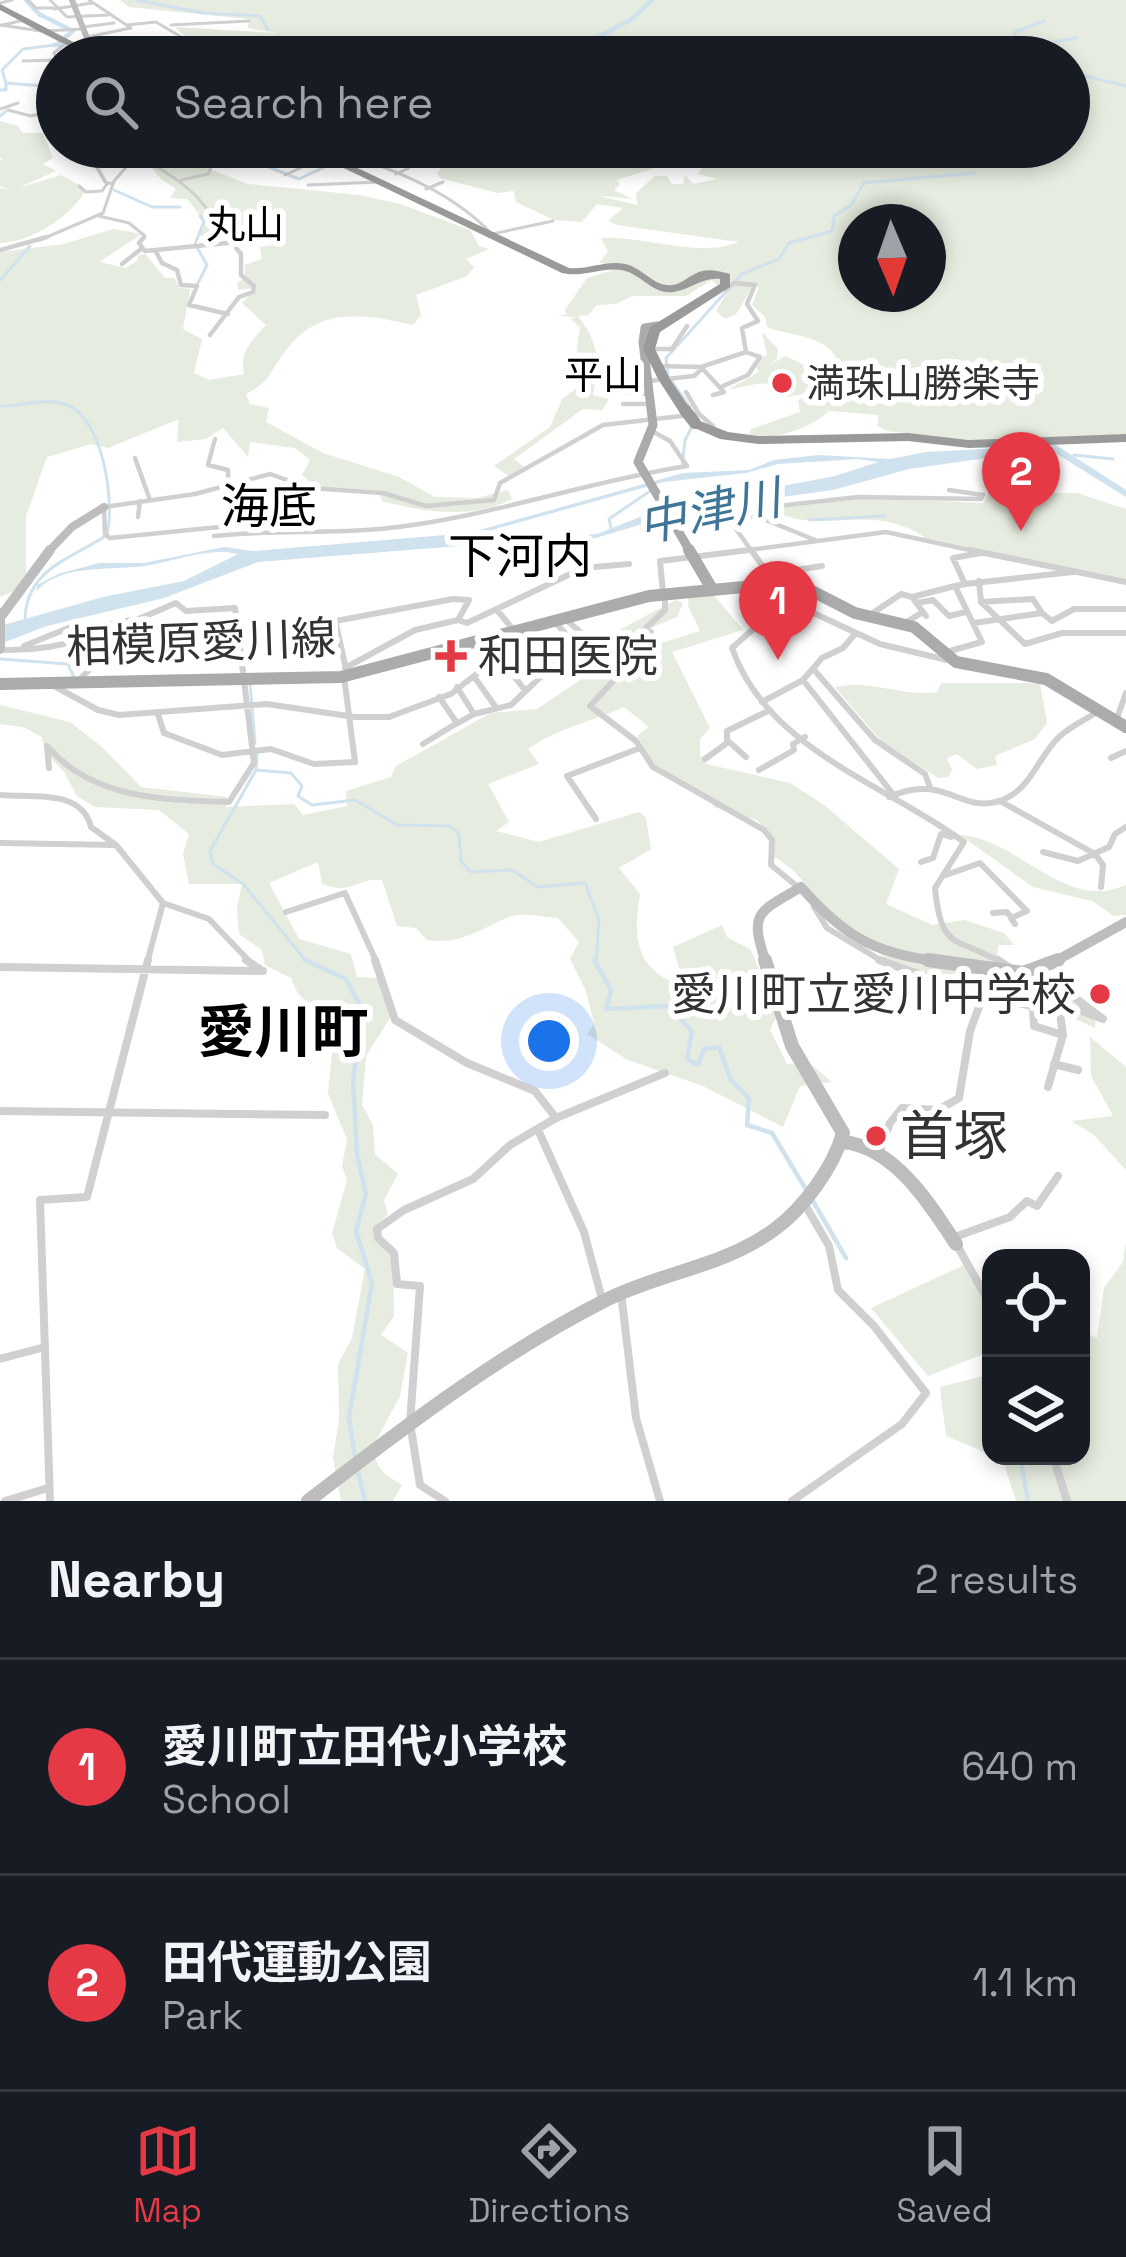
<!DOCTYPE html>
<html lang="en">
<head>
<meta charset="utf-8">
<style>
	body { margin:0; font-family:"Space Grotesk","Noto Sans JP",sans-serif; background:#20242c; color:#f1f3f6 }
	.controls { position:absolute; right:36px; bottom:36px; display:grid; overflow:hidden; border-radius:24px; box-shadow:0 6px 18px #0003 }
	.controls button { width:108px; height:108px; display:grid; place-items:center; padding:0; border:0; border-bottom:3px solid #363941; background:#171b24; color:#f1f3f6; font:60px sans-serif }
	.compass { position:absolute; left:838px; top:204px; width:108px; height:108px; border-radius:50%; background:#171b24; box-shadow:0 6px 18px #0003; rotate:178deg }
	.you { position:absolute; left:549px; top:1041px; width:42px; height:42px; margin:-30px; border:9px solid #fff; border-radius:50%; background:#1a73e8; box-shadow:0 0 0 18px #1a73e833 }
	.badge { display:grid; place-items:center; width:78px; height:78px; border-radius:50%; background:#e63946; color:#fff; font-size:39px; font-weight:700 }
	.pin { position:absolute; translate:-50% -99px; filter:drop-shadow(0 3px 6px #0008) }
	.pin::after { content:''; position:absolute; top:63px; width:42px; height:36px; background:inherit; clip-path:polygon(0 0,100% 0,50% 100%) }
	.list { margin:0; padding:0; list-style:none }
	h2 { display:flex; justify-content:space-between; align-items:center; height:156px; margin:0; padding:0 48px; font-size:51px }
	h2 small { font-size:39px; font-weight:400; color:#9ea1a6 }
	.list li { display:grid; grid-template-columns:78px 1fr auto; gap:36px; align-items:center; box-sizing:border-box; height:216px; padding:0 48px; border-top:3px solid #363941 }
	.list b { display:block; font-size:45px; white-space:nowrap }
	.list p { margin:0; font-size:39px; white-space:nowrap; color:#9ea1a6 }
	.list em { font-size:39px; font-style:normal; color:#9ea1a6 }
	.icon { flex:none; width:66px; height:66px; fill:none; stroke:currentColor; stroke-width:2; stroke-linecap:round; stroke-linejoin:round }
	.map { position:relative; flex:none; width:1126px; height:1501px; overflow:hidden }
	.search { position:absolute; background:#171b24; box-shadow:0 6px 18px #0003; left:36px; right:36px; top:36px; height:132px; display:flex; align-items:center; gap:30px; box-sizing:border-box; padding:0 42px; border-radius:66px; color:#9ea1a6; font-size:45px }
	.sheet { height:588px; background:#171b24 }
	nav { display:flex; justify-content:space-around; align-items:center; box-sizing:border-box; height:168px; border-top:3px solid #363941; background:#171b24; font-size:33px; color:#9ea1a6 }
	nav a { display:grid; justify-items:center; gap:6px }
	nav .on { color:#e63946 }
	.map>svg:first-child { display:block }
</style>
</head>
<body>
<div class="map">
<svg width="1126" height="1501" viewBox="0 0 1126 1501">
	<rect width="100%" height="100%" fill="#fff"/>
	<path fill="#e6ecdf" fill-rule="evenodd" d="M120,0H1126V435L981,441L887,431L878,426V415L829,411C805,432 778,437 748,438L751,429L800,412L798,400L837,380L841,366C827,333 795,338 767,327L765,317L752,305L759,287L753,286L736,314L725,319L716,311L726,294L712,280L686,296H632L616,304L597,305L588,315L578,316C599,343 600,361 593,395L609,399L602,410L583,409L514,459L524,467L509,476L494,466L550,427L562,399L585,382L577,349L580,327L570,319L576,317L558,316L567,314L565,310L587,278L613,270L612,264L599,263L608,252L601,238C643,235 698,259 739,242L617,225L608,221L623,208L597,204L582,222L554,220L516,202L514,191L497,193L440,178L437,173L444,165L478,162L480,147H1069V57H772L753,51L711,57H247C219,52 197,49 175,27L277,33L248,28L249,19L129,7ZM671,156L704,165L698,174L717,179L694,184L685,176L683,184H672L667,176H655L636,193L637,205L599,196L633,199L614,190L620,184L617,180L661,166ZM856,222H928V294H856Z
		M0,121L18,126L23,133H43L53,158L43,164L56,171L18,188L61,175L81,186L84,193C68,218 31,242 0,243V188L12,190L0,186V160L4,159L0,158Z
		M180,147L198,153L194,163L248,184L359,195L400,204L470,230L479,246L489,249L466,259L474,267L467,276L416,295L421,315L413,325C361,313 317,306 283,354C267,376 272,380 246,394L250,404L269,408L266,422L323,453L399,477L435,497L477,498L508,490L512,499C471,520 424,512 382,501L378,490L316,487L302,475L310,460L295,448L250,442L248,457L223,428L206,439L177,442L179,419L108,448L91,444L47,457L26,516V574L14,591L0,597V252L64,244L113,229L142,234L99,262L126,268L138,260V255L145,254L165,278H174L180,288L190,289L183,329L202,339L194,373L209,380L244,374C239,353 252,340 266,325L242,303L257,288L238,290L237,283L245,278V265L262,259L260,247L273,245L279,235L236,232L219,224L213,229L218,235L200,236L203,219L187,199L170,198L176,189L161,179L140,154L141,148Z
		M762,332L778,349L777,359L769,365L786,356L830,378L810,393L786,397C769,374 753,387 729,389L759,372L754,363L767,355Z
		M989,492L1077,493L1126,509V581L926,538C869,501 832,535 778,513L779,508L866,498L983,503Z
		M712,593L743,630L672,652L710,728L700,739V755L706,764L790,783L824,805L899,869L886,904L932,925L965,920L1004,933L1014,945H998L997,964L1007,975L1060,991L1096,1015L1095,1028C1051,1007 950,970 904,980C885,954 865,942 840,923C814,903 804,872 774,857V839L757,820L714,807L708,798L660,774L637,736L649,727L624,707C591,722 558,728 528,749L539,764L488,784L509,822L496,831L539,842L639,812L646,818L651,849L619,868L640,894C632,940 636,971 685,987L673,947L722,925L727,937L751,950L777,1016L770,1030L787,1064L813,1066L832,1082L800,1086L783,1127L703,1086L628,1060L587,1034L594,1024L586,991L570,959L579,942L558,918C543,917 522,912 509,917C480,929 461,945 427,940L416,928L397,926L382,880C357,877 352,896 322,884L318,862L269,883L299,939L351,954L357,977L378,978L390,1018L366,1056L362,1105L373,1125L375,1154L398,1174L384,1200L388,1214L376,1226L393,1262L394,1316L381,1335L408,1353L400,1396L372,1448C379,1472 383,1473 402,1485L393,1501H341L333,1458L339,1419L338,1364L352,1338L365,1269L337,1248L332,1233L347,1181L342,1166L347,1140L328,1093L336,1012C313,997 303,1012 291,978L265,965L262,950L239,934L237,908L242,884H189L183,854L189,834L159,810L95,807L77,796L64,772L45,752L42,737L23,727L0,724V705L70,722L102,747L141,787L227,797L226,807L294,804L303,815L347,806L346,791L391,777L396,766L491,713L537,709L589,674L608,636L676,600L683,603L677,617L629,637L618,650L638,657L655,645L700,631L688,606L689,595Z
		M941,683H1040L1047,723L1035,739L995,756L997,765L977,769L957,754L947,758L952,770L948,777L938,778L882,742L835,687C869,679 905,697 937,692Z
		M960,835C1018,838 1065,913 1126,885V915L1114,916L1092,901L1033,887Z
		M1090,1037L1126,1067V1170L1094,1135L1071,1121L1113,1116L1091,1076Z
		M1126,1241V1501H1016L1003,1461L992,1456H1081V1331L1097,1338L1104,1288L1123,1262Z
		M964,1265L991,1312V1351L928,1376L871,1308Z
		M991,1374V1455L946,1436L940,1387Z"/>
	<path fill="#cfe2ee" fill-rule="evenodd" d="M1056,445L1126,490V497L1057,454H1015L909,469L833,490L693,509L565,547L511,549L484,544L258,562L164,598L47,626L0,644V626L103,597L184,581L238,554C209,547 176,561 145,566C109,571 64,563 36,591L37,585L58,574L99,563H144L224,547L253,551L469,533L683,473L749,470L774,460L818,455L890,459L926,452ZM858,459L878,462L835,476L658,510L597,534L529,539L481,533L664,482L746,473L778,464Z"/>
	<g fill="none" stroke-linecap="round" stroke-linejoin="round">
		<path stroke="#cfe2ee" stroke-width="3" d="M137,0L203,13L260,16L268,30
			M55,45L23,49L2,70L6,83L55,87
			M988,57L1012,46L1015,32L1044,21
			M1063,57L1055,42L1077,38
			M1069,72L1126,86
			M0,90H6V83
			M0,116L6,111
			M96,148L90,154L105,180
			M216,160L266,166L299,179L331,164
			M114,190L152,207H180
			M0,280L30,246
			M198,283L207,265L195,244L204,221L200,216
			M0,406C21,406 47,397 67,405C103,418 115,502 107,535C71,559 25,569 25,621
			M690,407L668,376L666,358L742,274L779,259L789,243L832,231L834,216L851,205L864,183L974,173
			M1074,455L1113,459
			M682,467L685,440L692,427
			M809,520L884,516
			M612,532L609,519L650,491
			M0,659L68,664L74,677
			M250,684L255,743
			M257,752L256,770L210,851L213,864L243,884L308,963
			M256,770L291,773L302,786L298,796L312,805L355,800L398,825L450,826L459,834L461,861L471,872L512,870L538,887L585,883L599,920L596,963"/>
		<path stroke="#cfe2ee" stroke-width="4.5" d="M305,960L346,979L363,1011L353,1080L357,1154L366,1194L356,1231L372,1283L349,1417L355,1458
			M594,960L611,990L606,1009L668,1006L692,1031L687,1059L698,1065L704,1049L719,1047L731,1080L749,1098L747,1125L772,1133L805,1188
			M813,1201L846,1258
			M985,1370L991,1387
			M1020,1456L1028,1501
			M357,1468L365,1501"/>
		<path stroke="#cfe2ee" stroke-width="4.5" d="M26,0L39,14L73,31L59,42
			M55,45C94,42 133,42 170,57
			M560,57L632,19L652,0"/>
		<path stroke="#d0d0d0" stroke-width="3" d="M28,0L36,8H53
			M50,0L67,17L108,15
			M0,3L12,0
			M54,9L92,3
			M0,25L41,31
			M3,25L24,20
			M127,25L156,22L215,57
			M171,25L249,21
			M83,27L114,23
			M46,31L83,29
			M87,37L131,28L89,0
			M121,57L133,51
			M57,59L54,53L67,42
			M23,61L57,60
			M57,72V87
			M57,92L44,113L57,120
			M0,109L18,103
			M8,110L31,116L44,113
			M95,147L89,154L105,182L113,184
			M191,147L217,158
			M318,147C380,163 447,187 492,234L553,221
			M137,155C172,175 205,194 220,233L240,240
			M396,174L409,168L412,156L469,147
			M285,175L328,155
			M181,180L208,174L215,159L238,148
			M308,185L379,182
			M79,186L86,192L102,191L107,184
			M426,189L443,182
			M99,216L129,223L145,236L142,240
			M40,240L103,213L114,181L137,155L136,147"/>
		<path stroke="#d0d0d0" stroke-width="4.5" d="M144,237L139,243L145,251L238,242
			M0,250L47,237
			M155,250L162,263L177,270L181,285L197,286L189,305L228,314
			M122,264L141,249
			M726,289L734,283L755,285L747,304L758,321
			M210,335L239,297L253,292L254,286L241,275V254L236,248L241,238L236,237
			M649,349H672L687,326
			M657,366L701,367L724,392L713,395
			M701,367L746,352L742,328L758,321
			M622,374L625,392
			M649,381L694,376L702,369
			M723,386L748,375L760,357L746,352
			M617,391L647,394
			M686,392L699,414
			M623,404H649
			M215,439L208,465L228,470L229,530
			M135,458L150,500
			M138,517L140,501
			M728,518L756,516L815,540
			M229,526L110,538L105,534L104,507L195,494L270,474L309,488L383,493L426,506L494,500L500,483L603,425L699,414L713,426
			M214,536C269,530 325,534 380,529C484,519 584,482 687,466L670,441L652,431
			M726,553L886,532L984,553
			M753,553L724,512L858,497L981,499L983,495L949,490"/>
		<path stroke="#d0d0d0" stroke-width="6" d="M751,550L772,579L777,596L880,644L947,660
			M970,550L1126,582
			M981,553L953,558L965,584L1073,572
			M979,581L981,602L1025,644L1062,633H1126
			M802,587L796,570L822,566
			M763,590L770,614L732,648C767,749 885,784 964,842L935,888C941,952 956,936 1002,963
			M663,593L660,561L749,550
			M665,593V610L625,648L617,677L590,706L636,741L653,767L764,830L772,840L771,865L798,887
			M912,597L955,586
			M917,603L933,600L949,616L966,612
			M1042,613L1052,621L1074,609H1126
			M870,615L901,594L912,597L926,616
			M335,620L346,669
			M974,623L1042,613L1033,599L981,602
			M557,624L582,653
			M903,624L923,612
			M24,646L71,627L87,629L131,620
			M6,650C69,651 119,628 176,603L186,611L235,608L239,639
			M946,652L982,642L955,586L965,584
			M626,658L639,639L651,632
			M501,660L525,690
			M345,668L415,630L458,620
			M815,671L875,740L925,774L930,787
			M475,678L495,706
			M79,680L99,660
			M803,680L893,794
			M54,686L98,710L119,715L267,704L355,717H389L451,694L521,639L497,610
			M457,687L474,714L458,723
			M762,702L803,680L822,658L843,648L855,634
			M158,714L164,733L222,755L271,749L314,764L355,762L344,676
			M474,714L511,705L553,665L589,650L590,640L565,619
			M1117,718L1126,693
			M727,740L746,757
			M423,744L457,723L439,697
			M1111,758L1126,751
			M705,759L727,743V731L770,710
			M49,768L47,746C92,799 163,800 229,802L254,763L239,639L453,599L469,600L458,620L467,623L583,568L629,564
			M759,770L794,750L793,744L805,737
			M0,795C33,798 82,789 91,827L116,845
			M889,797C943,773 958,811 996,802C1031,793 1037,757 1060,736C1071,726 1086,719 1099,711
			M1000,801L1095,854L1103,865L1101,887
			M596,819L567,776L640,748
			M0,843L116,845L163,903L147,963
			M1043,852L1078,861L1109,847L1115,834L1126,827
			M921,862L933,858L941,834L951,837
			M943,876L980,863L1027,911L1011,918L1015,924
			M163,903L209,919L251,963
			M814,907L827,928L885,963
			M286,912L345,893L377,963
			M993,913L1007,912L1011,917"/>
		<path stroke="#d0d0d0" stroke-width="8" d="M246,960L260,969
			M375,960L395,1020L467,1063L535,1091L556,1118
			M879,960L961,989L1060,1013L1063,1035L1048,1087
			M998,960L1010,968
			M0,967L263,971
			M1033,1006L1034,1026L1063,1035
			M1054,1064L1078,1070
			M0,1111L325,1115
			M539,1132L584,1232L602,1299
			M880,1150L890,1123L902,1108L938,1110L959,1098L970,1031L982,999C1029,993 1060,1002 1103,1019L1062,988L1030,973
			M952,1238L1010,1217L1027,1201L1037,1206L1058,1176
			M958,1247L991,1306
			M621,1293L636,1418L660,1501
			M0,1359L45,1347
			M1053,1456L1067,1501
			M5,1501L48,1488
			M50,1501L40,1200L87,1197L148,960
			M445,1501L420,1485L410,1423L420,1286L397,1284L394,1253L378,1238L377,1229L404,1210L473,1179L510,1145L556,1118L665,1073
			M792,1501L902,1424L926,1393L874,1326L838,1290L829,1246L804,1203"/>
		<path stroke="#bdbdbd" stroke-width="6" d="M72,0L87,38L115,56"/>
		<path stroke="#bdbdbd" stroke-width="8" d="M47,553L72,527L104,507"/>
		<path stroke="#bdbdbd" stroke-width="10" d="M0,613V649
			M2,615L50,550
			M766,963C749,912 757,913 801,887C849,942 878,954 950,963
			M1052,963L1126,922"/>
		<path stroke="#bdbdbd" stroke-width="14" d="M928,960L1023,973L1058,960
			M844,1142C895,1148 930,1204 956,1244
			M308,1501C403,1428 499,1354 606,1300C661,1272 724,1267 775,1229C804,1208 834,1166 843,1133L792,1046L765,960"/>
		<path stroke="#ababab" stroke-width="9" d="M657,326L645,328L643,342L653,425L638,462L691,553"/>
		<path stroke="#ababab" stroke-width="12" d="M689,550L712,589
			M0,684L341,677L649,596L754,586L812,591L855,613L914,627L956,662L1046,679L1126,727"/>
		<path fill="#9a9a9a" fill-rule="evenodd" d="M0,4L79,45L123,57C77,57 40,31 0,10Z
			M300,147H313L569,268C588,270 606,260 625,264C641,267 652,284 667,285C681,287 689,274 702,271C710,269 722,272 730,274V287L660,332L655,349L670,379L691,410L685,414L680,413L658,379L643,349L650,327L720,284V279C702,277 692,289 674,292C652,295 641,273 621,270C601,267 583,278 562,273Z
			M695,419L728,432L758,436L908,433L969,440L1126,434V442L969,448L908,441L758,444L720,439L690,426V420Z"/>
		<path stroke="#9a9a9a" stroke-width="12" d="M685,410L695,423"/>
	</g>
	<g fill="#e63946" stroke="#fff" stroke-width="4.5">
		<circle cx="782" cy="383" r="12"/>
		<path d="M445 638h12v12h12v12h-12v12h-12v-12h-12v-12h12z"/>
		<circle cx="1100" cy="994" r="12"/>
		<circle cx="876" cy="1136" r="12"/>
	</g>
	<g text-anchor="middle" stroke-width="12" stroke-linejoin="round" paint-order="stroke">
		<g font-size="39" fill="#000" stroke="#fff">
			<text x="245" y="238">丸山</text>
			<text x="603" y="389">平山</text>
		</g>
		<g font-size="39" fill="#333" stroke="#fff" text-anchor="start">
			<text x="806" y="397">満珠山勝楽寺</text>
		</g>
		<g font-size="45" fill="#333" stroke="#fff">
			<text transform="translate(201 642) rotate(-2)" y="16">相模原愛川線</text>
		</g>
		<g font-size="45" fill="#333" stroke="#fff" text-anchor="start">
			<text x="478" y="672">和田医院</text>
			<text x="1076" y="1010" text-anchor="end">愛川町立愛川中学校</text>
		</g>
		<g font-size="48" fill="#000" stroke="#fff">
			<text x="269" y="523">海底</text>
			<text x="520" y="573">下河内</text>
		</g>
		<g font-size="48" font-style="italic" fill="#3f7597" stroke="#fff">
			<text transform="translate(709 511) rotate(-12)" y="17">中津川</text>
		</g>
		<g font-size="54" fill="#333" stroke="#fff" text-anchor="start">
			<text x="900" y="1155">首塚</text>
		</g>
		<g font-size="57" font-weight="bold" fill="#000" stroke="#fff">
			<text x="283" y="1052">愛川町</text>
		</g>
	</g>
</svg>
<div class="controls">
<button><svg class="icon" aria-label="locate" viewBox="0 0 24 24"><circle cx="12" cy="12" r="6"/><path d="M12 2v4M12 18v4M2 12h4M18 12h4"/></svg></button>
<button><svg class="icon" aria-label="layers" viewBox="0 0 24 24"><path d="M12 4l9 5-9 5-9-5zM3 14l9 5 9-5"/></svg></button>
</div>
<svg class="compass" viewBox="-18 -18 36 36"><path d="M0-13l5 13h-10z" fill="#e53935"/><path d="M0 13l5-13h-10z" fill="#9ea1a6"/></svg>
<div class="you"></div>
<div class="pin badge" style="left:778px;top:660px">1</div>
<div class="pin badge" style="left:1021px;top:531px">2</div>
<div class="search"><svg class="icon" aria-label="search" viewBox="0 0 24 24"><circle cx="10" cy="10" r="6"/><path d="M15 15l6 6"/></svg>Search here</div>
</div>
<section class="sheet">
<h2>Nearby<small>2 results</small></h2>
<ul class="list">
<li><span class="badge">1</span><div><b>愛川町立田代小学校</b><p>School</p></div><em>640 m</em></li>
<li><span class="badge">2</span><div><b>田代運動公園</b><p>Park</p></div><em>1.1 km</em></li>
</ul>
</section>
<nav>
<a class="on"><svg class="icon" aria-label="map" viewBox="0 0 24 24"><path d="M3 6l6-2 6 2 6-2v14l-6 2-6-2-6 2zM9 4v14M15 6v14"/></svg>Map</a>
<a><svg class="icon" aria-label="directions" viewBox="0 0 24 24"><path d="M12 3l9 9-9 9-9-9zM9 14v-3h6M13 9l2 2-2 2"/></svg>Directions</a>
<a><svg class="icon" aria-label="saved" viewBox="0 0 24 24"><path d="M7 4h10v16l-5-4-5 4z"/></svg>Saved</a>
</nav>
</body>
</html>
